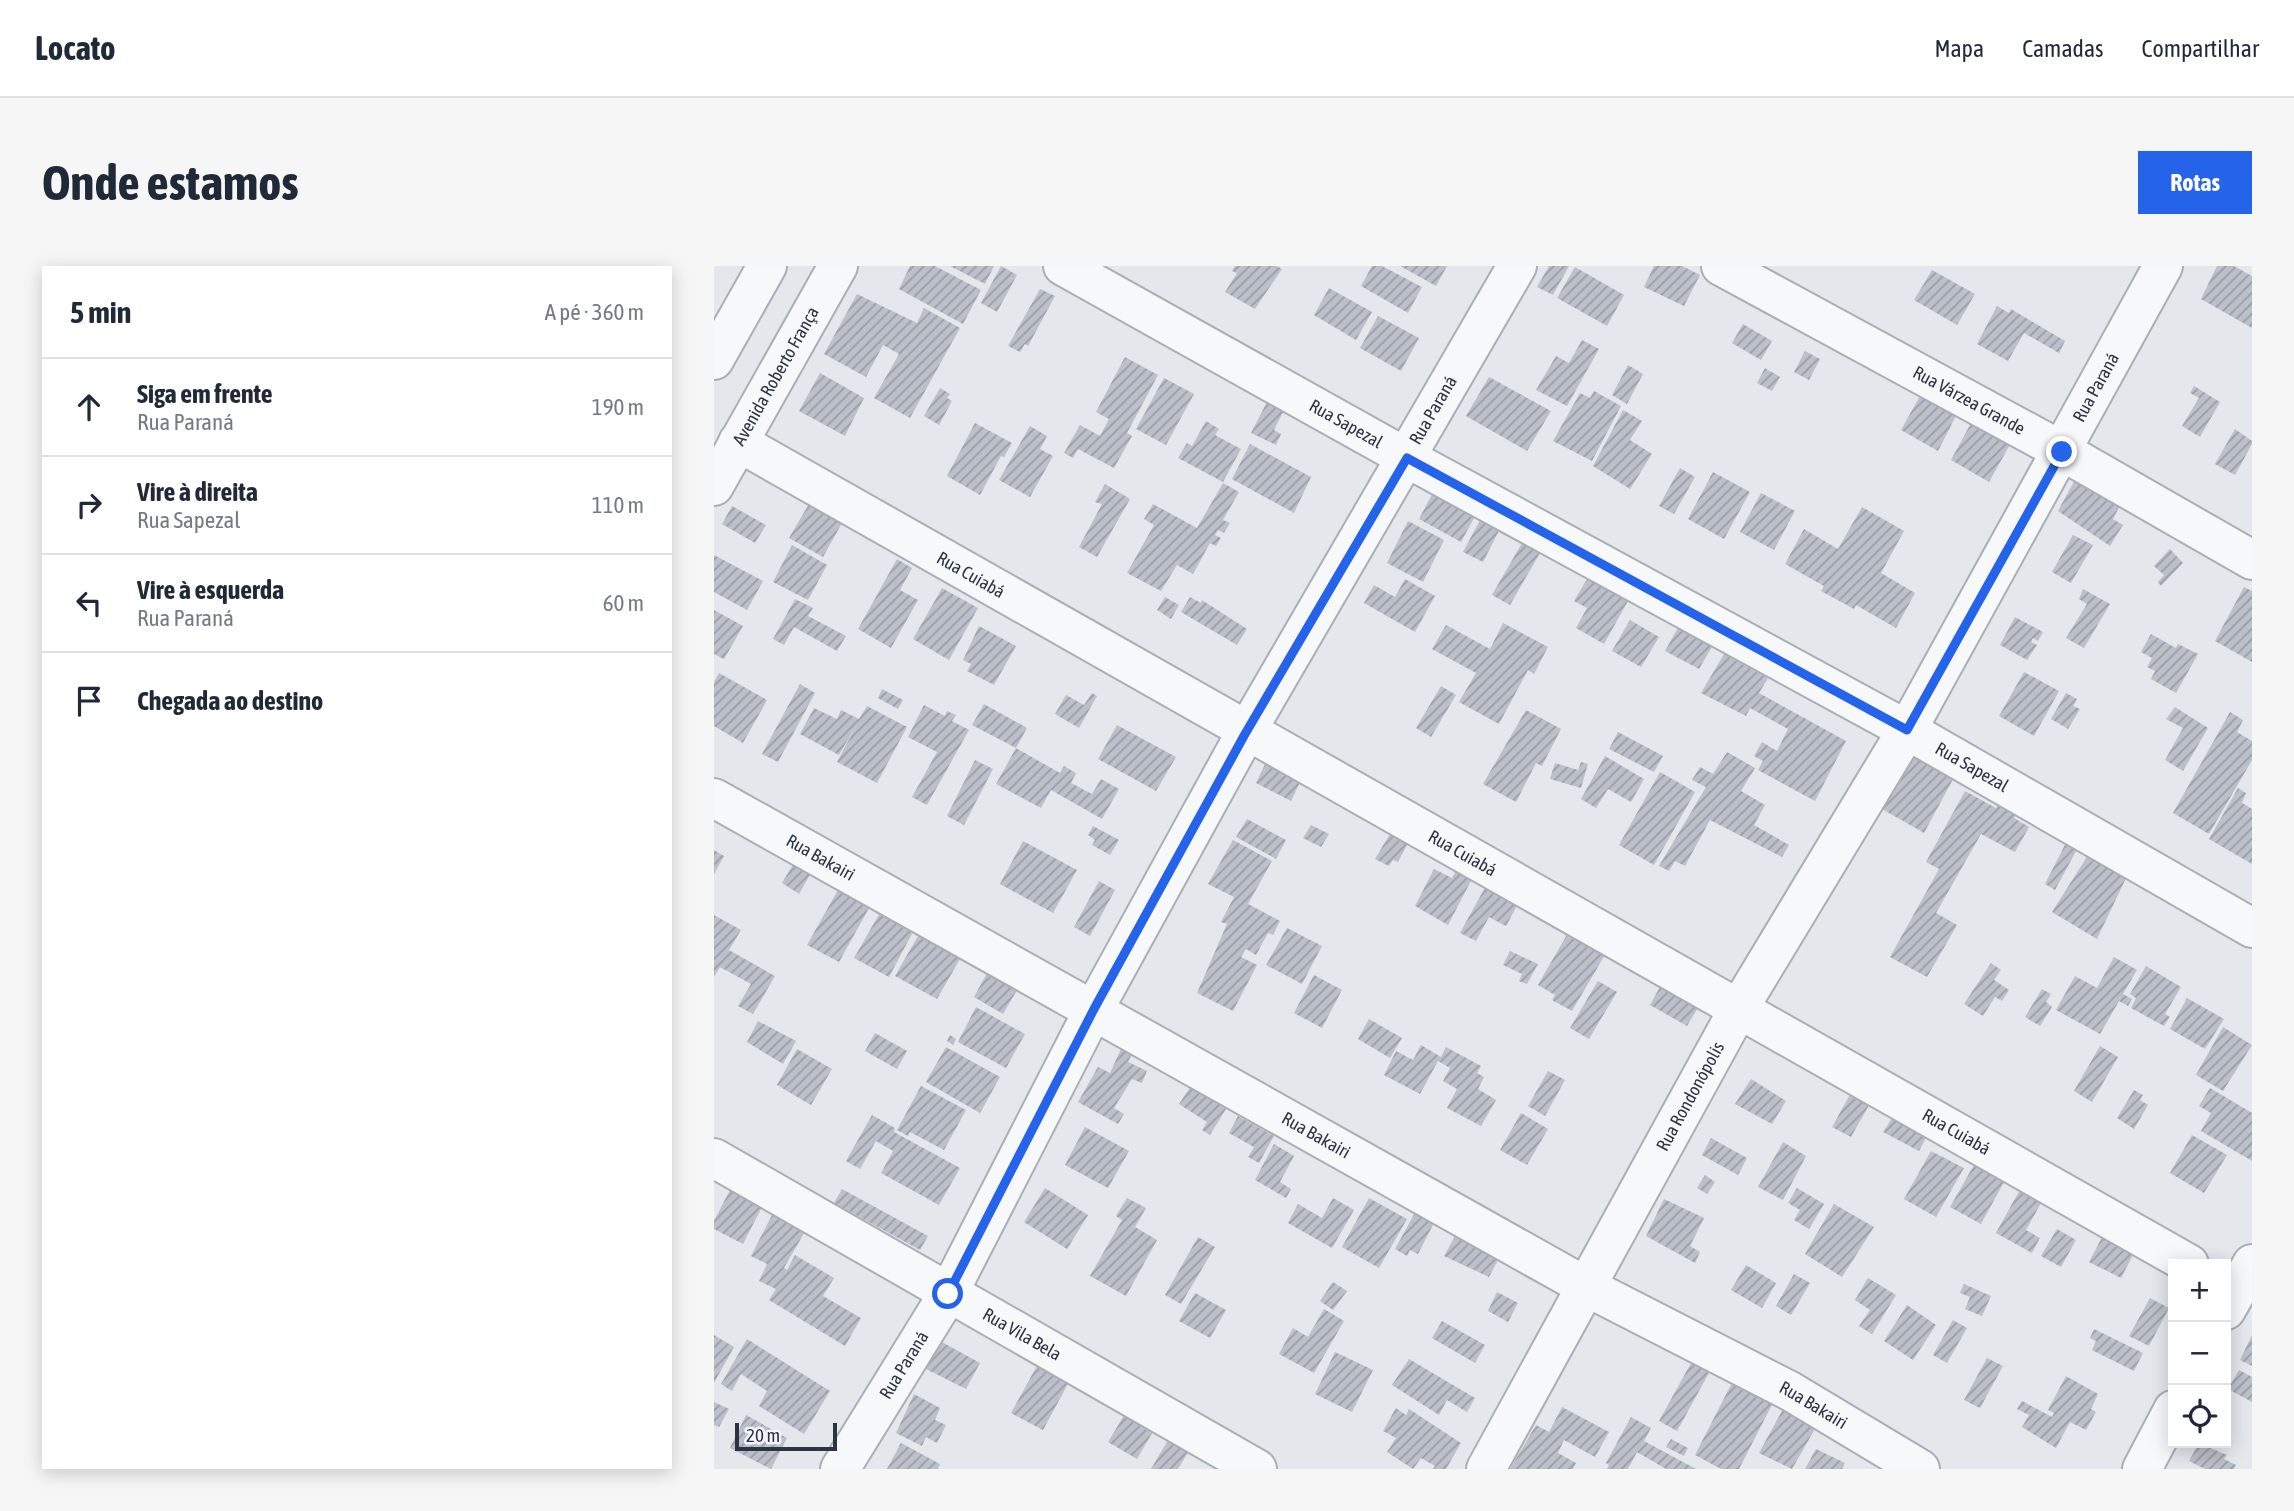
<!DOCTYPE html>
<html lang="pt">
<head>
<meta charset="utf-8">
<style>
	body { margin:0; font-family:"Asap Condensed",sans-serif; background:#f6f6f7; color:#1f2937 }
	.controls { position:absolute; right:21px; bottom:21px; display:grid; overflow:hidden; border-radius:0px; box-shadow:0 4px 18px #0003 }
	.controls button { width:63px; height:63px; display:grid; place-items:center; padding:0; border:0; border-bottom:2px solid #e0e1e3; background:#fff; color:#1f2937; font:35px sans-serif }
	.scale { position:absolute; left:21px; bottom:18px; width:102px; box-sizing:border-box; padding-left:7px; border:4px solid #2b3445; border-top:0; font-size:19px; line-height:24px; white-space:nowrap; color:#2b3445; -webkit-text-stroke:5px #f4f6f9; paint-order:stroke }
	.stop { position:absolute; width:21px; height:21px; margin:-16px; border:5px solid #2563eb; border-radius:50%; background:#fff }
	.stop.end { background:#2563eb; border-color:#fff; box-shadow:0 2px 7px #0008 }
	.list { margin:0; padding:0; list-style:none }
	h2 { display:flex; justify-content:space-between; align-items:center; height:91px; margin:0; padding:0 28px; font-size:30px }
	h2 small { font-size:23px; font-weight:400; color:#747a83 }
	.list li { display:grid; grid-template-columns:46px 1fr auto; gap:21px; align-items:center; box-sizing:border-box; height:98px; padding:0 28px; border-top:2px solid #e0e1e3 }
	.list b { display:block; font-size:26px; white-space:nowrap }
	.list p { margin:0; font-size:23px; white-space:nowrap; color:#747a83 }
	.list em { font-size:23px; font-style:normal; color:#747a83 }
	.icon { flex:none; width:38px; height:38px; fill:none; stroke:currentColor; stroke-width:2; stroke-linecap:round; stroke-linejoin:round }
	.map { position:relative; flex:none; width:1538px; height:1203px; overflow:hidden; border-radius:0px }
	header { display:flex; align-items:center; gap:42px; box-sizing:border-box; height:98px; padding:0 35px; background:#fff; border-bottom:2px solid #e0e1e3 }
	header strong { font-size:33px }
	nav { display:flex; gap:38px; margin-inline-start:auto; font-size:24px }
	.intro { display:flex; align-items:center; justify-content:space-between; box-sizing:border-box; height:168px; padding:0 42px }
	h1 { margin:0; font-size:49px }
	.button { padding:18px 32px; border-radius:0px; background:#2563eb; color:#fff; font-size:24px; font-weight:700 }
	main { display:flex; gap:42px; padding:0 42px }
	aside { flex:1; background:#fff; border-radius:0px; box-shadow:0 4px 18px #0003 }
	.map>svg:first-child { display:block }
</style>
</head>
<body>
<header>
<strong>Locato</strong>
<nav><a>Mapa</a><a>Camadas</a><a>Compartilhar</a></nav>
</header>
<div class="intro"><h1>Onde estamos</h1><a class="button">Rotas</a></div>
<main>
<aside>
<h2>5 min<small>A pé · 360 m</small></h2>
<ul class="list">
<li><svg class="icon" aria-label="ahead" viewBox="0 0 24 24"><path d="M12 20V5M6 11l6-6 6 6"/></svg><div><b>Siga em frente</b><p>Rua Paraná</p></div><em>190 m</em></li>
<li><svg class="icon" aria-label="right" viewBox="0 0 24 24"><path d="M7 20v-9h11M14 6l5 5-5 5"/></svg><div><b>Vire à direita</b><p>Rua Sapezal</p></div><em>110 m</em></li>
<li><svg class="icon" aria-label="left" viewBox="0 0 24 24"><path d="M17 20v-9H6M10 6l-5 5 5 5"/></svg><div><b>Vire à esquerda</b><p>Rua Paraná</p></div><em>60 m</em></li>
<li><svg class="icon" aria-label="arrive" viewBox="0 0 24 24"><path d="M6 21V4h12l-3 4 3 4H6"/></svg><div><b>Chegada ao destino</b></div></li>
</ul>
</aside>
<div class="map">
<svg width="1538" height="1203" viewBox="0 0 1538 1203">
	<defs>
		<pattern id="building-hatch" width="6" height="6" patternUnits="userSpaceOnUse" patternTransform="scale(1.75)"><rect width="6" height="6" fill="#bbc0ca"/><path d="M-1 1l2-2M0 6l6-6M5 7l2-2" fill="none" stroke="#989da6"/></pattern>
	</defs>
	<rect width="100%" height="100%" fill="#e4e7ec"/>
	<path fill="url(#building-hatch)" d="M196,0H221L267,24L249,58L185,23Z
		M236,0H280L271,18Z
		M287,0L303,9L283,46L267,37Z
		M521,0H563L568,3L541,43L511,26L523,7L518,5Z
		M658,0H668L708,21L694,47L647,20Z
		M686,0H733L722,20Z
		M835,0H855L839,29L823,21Z
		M940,0H968L986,9L970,40L930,21Z
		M1503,0H1520L1538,10V62L1487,33Z
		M861,1L910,29L893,60L843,32Z
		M1218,4L1261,28L1243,59L1200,34Z
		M615,22L658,46L642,74L600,49Z
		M326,23L341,30L314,80L311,78L306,86L294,80Z
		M143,28L203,57L210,42L246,62L196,152L160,132L185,88L169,79L152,111L110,88Z
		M1283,40L1295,47L1297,43L1351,75L1345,87L1310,67L1294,95L1263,78Z
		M664,50L705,72L687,105L646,82Z
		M1029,58L1058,75L1047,94L1018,77Z
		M868,74L885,83L853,140L822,124L842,90L855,97Z
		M1091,85L1106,93L1095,114L1080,106Z
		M411,91L444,109L413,167L418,170L400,202L364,183L359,192L350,187L366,159L386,170L395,153L382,146Z
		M914,99L929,108L913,138L898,129Z
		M1051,102L1066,111L1058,125L1043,117Z
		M106,107L150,132L131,170L85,145Z
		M775,111L837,145L813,185L752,150Z
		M450,112L480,128L452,179L422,163Z
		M1480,120L1506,136L1486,171L1468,160L1485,132L1476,127Z
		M1211,121L1247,140L1224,185L1187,164Z
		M226,122L236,128L233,132L238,135L225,159L210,150Z
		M880,125L907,140L878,195L839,175L866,127L876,132Z
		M554,134L571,142L560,164L567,168L562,179L537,167Z
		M909,144L928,155L916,174L938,188L916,223L879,200Z
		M1262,148L1302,168L1275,216L1237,194Z
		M492,155L505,163L501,169L527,183L509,216L464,192L473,177L478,180Z
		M261,157L298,177L290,191L287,190L266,229L233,210Z
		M316,160L333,170L326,183L339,190L316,231L285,214Z
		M1521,163L1538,175V178L1521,209L1501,198Z
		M536,178L597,211L580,247L518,213Z
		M966,202L981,211L960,248L945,240Z
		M999,206L1036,226L1010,273L974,253Z
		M1364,208L1409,234L1399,253L1409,259L1396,280L1344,245Z
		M509,217L525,226L509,254L516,257L510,267L504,264L501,269L507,272L502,280L496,277L479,308L463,299L447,325L413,307L440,259L430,253L439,238L483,262Z
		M391,218L416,233L383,291L365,281L388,238L381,236Z
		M723,219L765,243L747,276L705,253Z
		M1047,227L1081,245L1060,284L1026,266Z
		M99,231L132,250L109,291L75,272Z
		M18,240L52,259L41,277L8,258Z
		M1148,241L1190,265L1167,307L1201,327L1182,362L1142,339L1140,343L1107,325L1110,320L1071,298L1090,263L1124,283Z
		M772,243L791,253L769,296L749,286Z
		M694,255L730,274L709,316L673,297Z
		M1359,269L1379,279L1357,317L1338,306Z
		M808,277L826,287L796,339L778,329Z
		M78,279L113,299L94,334L59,316Z
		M1456,283L1469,297L1447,320L1444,316L1450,309L1440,300Z
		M0,289L49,315L33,344L0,326Z
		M183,293L198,302L186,324L204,334L177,382L144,363Z
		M691,313L721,330L701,366L650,337L660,319L681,331Z
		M873,313L914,335L890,378L862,362L873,342L860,335Z
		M1530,321L1538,325V396L1501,375Z
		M228,322L264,342L235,394L199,373Z
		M1369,323L1396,338L1370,382L1352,372L1373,338L1365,333Z
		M451,331L465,339L457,353L443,344Z
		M476,331L487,337L488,334L533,363L523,379L467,346Z
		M81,333L99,342L94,350L132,370L123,385L80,361L70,379L59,373Z
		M0,344L29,360L10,393L0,388Z
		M970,351L1005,369L985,403L951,385Z
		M1301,351L1329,366L1324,375L1319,372L1317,376L1323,379L1313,394L1286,379Z
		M916,354L945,371L927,401L898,385Z
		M789,357L834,381L820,408L814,404L785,458L745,436L762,407L718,383L732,359L776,383Z
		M265,360L302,380L280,419L253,405L257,398L249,394Z
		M1437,368L1462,382L1464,378L1484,388L1462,427L1437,413L1441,405L1433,401L1438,392L1427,386Z
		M1010,388L1054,412L1045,427L1132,475L1101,535L1044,504L1049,495L1040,490L1048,476L1063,485L1074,463L1036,442L1032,450L987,427Z
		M1310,406L1345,425L1320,470L1285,450Z
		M5,407L53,434L29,477L0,460V416Z
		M86,418L101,427L64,496L48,488Z
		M727,420L742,429L717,471L702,462Z
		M168,423L189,434L184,443L164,432Z
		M378,427L383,430L365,462L341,448L352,429L370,439Z
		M1352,427L1363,433L1359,440L1366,443L1354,463L1337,453Z
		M270,438L313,462L302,482L258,459Z
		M210,439L231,450L233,445L242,449L238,455L255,464L213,539L198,531L223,486L194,471Z
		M153,440L193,461L163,517L123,496L142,460L125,489L86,468L100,442L123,453L127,444L145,453Z
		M1461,441L1494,462L1469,505L1451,494L1469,462L1452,453Z
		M812,444L847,463L828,500L822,497L802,536L769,518Z
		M1516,446L1529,454L1523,466L1538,475V494L1495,568L1459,547Z
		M403,459L462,491L442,525L384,493Z
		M904,466L949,490L940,506L895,483Z
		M1201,479L1244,504L1210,567L1168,543Z
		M302,482L346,507L350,500L362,507L357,517L378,528L387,513L405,523L388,553L337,524L327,542L282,518Z
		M1013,486L1041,502L1027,525L1051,539L1040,559L1075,579L1068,591L996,554L971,600L961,595L955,605L945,600L992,521L978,514L986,501L999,508Z
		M891,490L930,513L917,536L894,523L882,542L867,533Z
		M554,492L589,510L577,535L542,517Z
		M261,494L279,503L250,559L233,550Z
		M867,496L874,498L867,522L836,513L841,497L864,504Z
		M946,506L981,526L940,599L905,579Z
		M1524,522L1532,527L1528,537L1538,543V598L1495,573Z
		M1251,525L1282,542L1289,529L1307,539L1300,552L1315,561L1301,586L1267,568L1222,647L1243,659L1213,711L1176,691L1225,603L1212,596Z
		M533,553L572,574L562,593L522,571Z
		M597,559L615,568L607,581L589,572Z
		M379,560L405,574L396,589L378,579L381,574L374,569Z
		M676,568L694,577L684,596L679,594L675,600L661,593Z
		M1356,569L1367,576L1341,624L1331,618Z
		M519,574L558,595L534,638L566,655L559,669L554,667L542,689L532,683L527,691L543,699L519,745L483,727L513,658L507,656L520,631L494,618Z
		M309,575L363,604L339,647L286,618Z
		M0,584L10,590L0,608Z
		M1376,586L1414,608L1383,673L1338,646Z
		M83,592L100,602L85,628L68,617Z
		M744,601L760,609L734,659L701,640L720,603L738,612Z
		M385,615L401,624L376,670L360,661Z
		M773,618L805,636L792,660L775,651L762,675L746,667Z
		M124,624L155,642L125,696L93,679Z
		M167,645L200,664L175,711L140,692Z
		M0,649L27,664L15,684L61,710L39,748L24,740L37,718L6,701L0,711Z
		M858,660L895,682L858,745L838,734L841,729L824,719Z
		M573,662L608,680L588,718L552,699Z
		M204,670L246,693L223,733L181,710Z
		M796,685L824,698L813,718L805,715L808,708L789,699Z
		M1400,691L1423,704L1409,728L1418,733L1414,740L1405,735L1386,768L1342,744L1361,710L1383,722Z
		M1277,697L1287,704L1280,714L1295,724L1288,735L1281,731L1269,750L1250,738Z
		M1432,700L1467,721L1451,748L1456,751L1450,760L1417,742L1422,732L1416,728Z
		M273,707L303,724L289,748L260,731Z
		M600,709L628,724L608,762L580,747Z
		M884,715L903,726L875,773L856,762Z
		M947,719L992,728L973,760L936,739Z
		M1328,723L1337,728L1332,736L1338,741L1326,760L1311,751Z
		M1473,732L1510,753L1491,783L1456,763Z
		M262,741L311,768L292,802L244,776Z
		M655,753L688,772L676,792L644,773Z
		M44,755L82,775L69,798L33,776Z
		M1509,761L1538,779L1509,825L1482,809Z
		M161,767L193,785L183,803L151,785Z
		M236,769L242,773L239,779L233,775Z
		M707,779L727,791L732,781L767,800L763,807L770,811L764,823L782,834L767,860L733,842L743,823L729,815L736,802L724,795L706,828L670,809L682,785L699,794Z
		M1386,780L1404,791L1378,836L1360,825Z
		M232,781L286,811L266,847L212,816Z
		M83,783L118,803L97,839L63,819Z
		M407,783L418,788L414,796L433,805L428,817L418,813L400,842L410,848L404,858L364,836L384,801L396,807Z
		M834,805L851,814L831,850L814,840Z
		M1037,813L1072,835L1058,858L1021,838Z
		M1143,816L1162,827L1137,871L1118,861Z
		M207,820L252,844L230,884L196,866L194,870L183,864Z
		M477,820L512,843L496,869L488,864L493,856L465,838Z
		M1496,822L1538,847V895L1487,865L1497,847L1485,840Z
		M1420,824L1429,829L1426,834L1434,839L1420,863L1403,852Z
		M807,847L834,863L813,899L786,884Z
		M158,849L181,862L180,866L246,902L225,939L167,907L179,885L162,875L146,903L132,895Z
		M524,850L560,870L545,897L534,891L540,881L515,867Z
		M1178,852L1213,870L1205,885L1169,866Z
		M371,861L415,885L394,922L351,899Z
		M1478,869L1513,889L1490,927L1456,907Z
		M997,872L1033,892L1024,909L988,889Z
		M1069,876L1092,890L1069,934L1044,921Z
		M560,878L580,890L566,916L577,923L572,932L541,914Z
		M1217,885L1250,902L1222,951L1190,933Z
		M1260,899L1290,916L1267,958L1236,941Z
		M991,909L1001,916L993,928L983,922Z
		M1309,918L1331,930L1312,964L1326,972L1318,987L1282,967Z
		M17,922L49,939L29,978L0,963V955Z
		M331,922L374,949L353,983L310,956Z
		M1083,922L1110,938L1095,963L1080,954L1086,944L1074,937Z
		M128,923L214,970L206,984L120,937Z
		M413,932L432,942L421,961L443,974L412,1030L376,1010L408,954L402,950Z
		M619,932L640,944L618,982L574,957L584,938L608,952Z
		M655,932L693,953L665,1002L628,981Z
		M950,933L990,952L976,980L986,986L981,997L932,970Z
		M1120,938L1160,961L1128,1011L1091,988Z
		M704,941L723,951L704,988L696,984L693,990L681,983Z
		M58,949L90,967L70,1002L73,1004L81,989L120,1012L109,1030L147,1052L131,1080L55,1034L62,1023L45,1015L53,998L37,990Z
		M750,954L789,985L775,1011L730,990Z
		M1396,956L1428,972L1407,1012L1375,996Z
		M1343,963L1362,974L1347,1001L1327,990Z
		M484,971L501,981L467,1038L451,1029Z
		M1032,999L1062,1017L1048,1042L1017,1024Z
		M1080,1008L1096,1017L1077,1049L1062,1040Z
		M1154,1012L1182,1029L1158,1068L1145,1060L1156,1044L1141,1034Z
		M619,1016L633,1025L619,1044L606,1035Z
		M1250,1018L1277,1030L1268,1050L1251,1043L1256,1031L1246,1027Z
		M783,1026L804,1037L794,1056L774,1045Z
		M481,1027L512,1044L496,1072L465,1055Z
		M1436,1032L1455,1042L1435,1080L1415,1070Z
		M1193,1039L1222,1059L1199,1094L1170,1075Z
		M610,1043L630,1055L600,1107L565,1088L579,1062L594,1071Z
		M1239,1054L1253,1062L1233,1097L1219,1089Z
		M728,1055L771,1079L761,1097L718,1072Z
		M1380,1063L1429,1087L1420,1105L1378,1084L1382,1075L1376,1072Z
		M0,1069L20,1081L0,1117Z
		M1538,1069V1100L1526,1094Z
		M217,1070L266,1097L252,1123L202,1098Z
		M33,1073L116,1125L90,1168L45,1140L53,1125L27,1108L18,1125L7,1118Z
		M621,1086L659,1104L638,1146L601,1128Z
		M1273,1092L1289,1100L1266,1142L1250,1134Z
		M695,1093L761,1132L753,1146L733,1134L725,1149L678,1119Z
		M977,1097L995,1107L963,1165L945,1155Z
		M324,1098L355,1116L329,1164L297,1147Z
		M1525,1104L1538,1111V1136L1514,1123Z
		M1024,1105L1064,1127L1025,1203H1007L981,1189Z
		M1352,1110L1384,1128L1377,1143L1382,1146L1372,1164L1356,1156L1342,1182L1308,1161L1315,1149L1303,1143L1308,1135L1338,1151L1340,1147L1334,1144Z
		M200,1128L226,1142L221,1154L232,1159L223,1177L212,1171L208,1180L182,1167Z
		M0,1136L15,1143L5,1161L0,1159Z
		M415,1141L444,1157L423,1193L394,1176Z
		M848,1141L895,1166L881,1191L850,1174L844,1187L862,1197L859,1203H796L822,1159L835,1166Z
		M682,1142L692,1149L695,1143L747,1177L732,1203H719L721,1200L707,1192L699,1203L673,1186L682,1172L669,1165Z
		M1069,1143L1102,1161L1078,1203L1045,1187Z
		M32,1149L73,1172L57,1203L16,1182Z
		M917,1151L937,1162L930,1175L982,1203H952L923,1186L914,1203H893L895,1199L892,1197Z
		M457,1169L478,1180L464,1203H437Z
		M957,1173L974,1182L970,1190L952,1181Z
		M187,1177L226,1198L224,1203H173Z
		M1485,1177L1513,1189L1510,1193L1522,1199L1520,1203H1491L1475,1195Z
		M1102,1183L1131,1197L1128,1203H1091Z"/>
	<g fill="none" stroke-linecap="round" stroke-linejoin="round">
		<defs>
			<g id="minor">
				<path id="s1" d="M349,0L693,192L1193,464L1538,662"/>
				<path id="s2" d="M1007,0L1348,185L1538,294"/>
				<path d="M0,94L53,0"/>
				<path id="s3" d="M24,176C506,453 992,723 1475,998"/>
				<path id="s4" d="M0,220L124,0"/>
				<path id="s5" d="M0,532L871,1020L1076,1125L1206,1203"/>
				<path id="s6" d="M0,892L543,1203"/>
				<path d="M1512,1044L1538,998"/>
				<path id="s7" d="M126,1203L234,1028L380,743L531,468L803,0"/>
				<path id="s8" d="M772,1203L1025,742L1193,464L1449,0"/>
				<path d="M1428,1203L1459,1144"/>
			</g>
		</defs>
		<use href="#minor" stroke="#a9aeb7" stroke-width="42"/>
		<use href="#minor" stroke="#f7f8fa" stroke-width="38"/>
	</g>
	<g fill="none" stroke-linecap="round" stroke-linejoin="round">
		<path stroke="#2563eb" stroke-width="9" d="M234,1028L380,743L531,468L693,192L1193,464L1348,186"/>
	</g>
	<g text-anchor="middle" stroke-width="5" stroke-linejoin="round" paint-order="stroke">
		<g font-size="18" fill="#2b3445" stroke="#f4f6f9">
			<text dy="6" stroke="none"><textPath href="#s4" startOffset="126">Avenida Roberto França</textPath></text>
			<text dy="6" stroke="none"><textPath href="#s8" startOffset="1242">Rua Paraná</textPath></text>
			<text dy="6" stroke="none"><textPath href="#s2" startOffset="282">Rua Várzea Grande</textPath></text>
			<text dy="6" stroke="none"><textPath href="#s7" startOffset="1214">Rua Paraná</textPath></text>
			<text dy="6" stroke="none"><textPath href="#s1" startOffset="324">Rua Sapezal</textPath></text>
			<text dy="6" stroke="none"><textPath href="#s3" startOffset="268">Rua Cuiabá</textPath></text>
			<text dy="6" stroke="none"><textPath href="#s1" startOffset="1038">Rua Sapezal</textPath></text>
			<text dy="6" stroke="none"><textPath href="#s3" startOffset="833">Rua Cuiabá</textPath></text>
			<text dy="6" stroke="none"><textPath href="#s5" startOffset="122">Rua Bakairi</textPath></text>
			<text dy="6" stroke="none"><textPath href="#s8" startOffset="425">Rua Rondonópolis</textPath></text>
			<text dy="6" stroke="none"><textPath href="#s3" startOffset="1400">Rua Cuiabá</textPath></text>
			<text dy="6" stroke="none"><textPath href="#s5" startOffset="690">Rua Bakairi</textPath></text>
			<text dy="6" stroke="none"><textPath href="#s6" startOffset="355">Rua Vila Bela</textPath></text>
			<text dy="6" stroke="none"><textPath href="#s7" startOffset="122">Rua Paraná</textPath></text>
			<text dy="6" stroke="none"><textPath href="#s5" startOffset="1256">Rua Bakairi</textPath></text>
		</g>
	</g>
</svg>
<div class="controls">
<button>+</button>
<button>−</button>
<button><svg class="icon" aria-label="locate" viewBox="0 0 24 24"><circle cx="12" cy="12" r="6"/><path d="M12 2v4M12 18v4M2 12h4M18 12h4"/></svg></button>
</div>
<div class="scale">20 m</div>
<div class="stop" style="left:234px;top:1028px"></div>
<div class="stop end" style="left:1348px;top:186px"></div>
</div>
</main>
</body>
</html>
